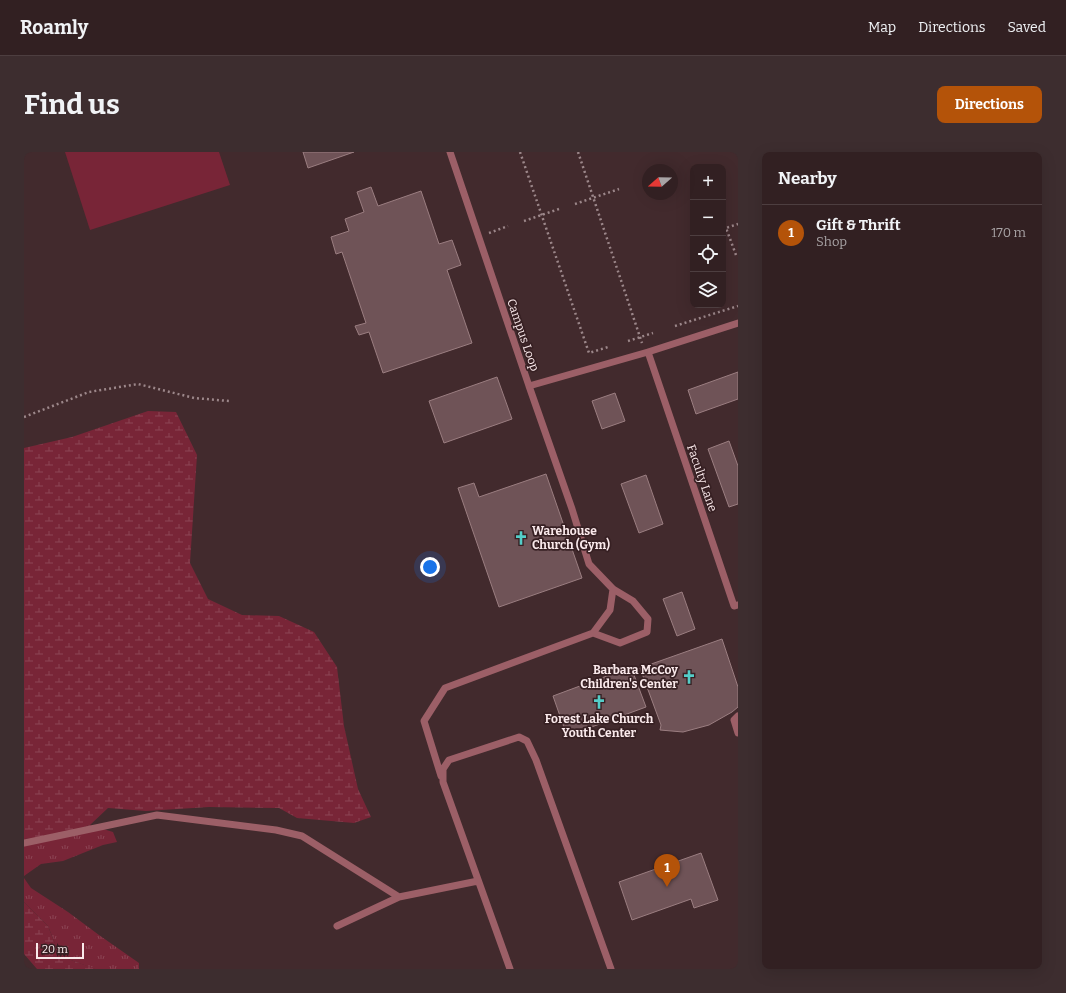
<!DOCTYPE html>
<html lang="en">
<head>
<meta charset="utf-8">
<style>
	body { margin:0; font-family:Bitter,serif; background:#3d2d2f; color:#f1f3f6 }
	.controls { position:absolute; right:12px; top:12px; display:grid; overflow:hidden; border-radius:8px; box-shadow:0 4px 16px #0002 }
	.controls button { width:36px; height:36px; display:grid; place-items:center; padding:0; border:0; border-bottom:1px solid #4d3e40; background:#322022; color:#f1f3f6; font:20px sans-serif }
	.compass { position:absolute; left:618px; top:12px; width:36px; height:36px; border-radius:50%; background:#322022; box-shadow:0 4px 16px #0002; rotate:250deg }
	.scale { position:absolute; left:12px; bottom:10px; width:48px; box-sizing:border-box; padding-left:4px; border:2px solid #fae9eb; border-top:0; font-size:11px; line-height:14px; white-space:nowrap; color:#fae9eb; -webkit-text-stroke:3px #372023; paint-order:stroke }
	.you { position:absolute; left:406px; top:415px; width:14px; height:14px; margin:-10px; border:3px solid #fff; border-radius:50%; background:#1a73e8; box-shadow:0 0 0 6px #1a73e833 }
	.badge { display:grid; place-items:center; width:26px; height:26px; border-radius:50%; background:#b45309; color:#fff; font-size:13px; font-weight:700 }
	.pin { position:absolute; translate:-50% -33px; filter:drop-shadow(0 1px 2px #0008) }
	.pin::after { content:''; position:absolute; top:21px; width:14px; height:12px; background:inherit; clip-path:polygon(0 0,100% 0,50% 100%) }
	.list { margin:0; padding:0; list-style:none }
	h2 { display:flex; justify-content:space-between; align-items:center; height:52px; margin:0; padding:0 16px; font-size:17px }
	h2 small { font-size:13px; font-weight:400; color:#a8a3a5 }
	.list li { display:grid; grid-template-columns:26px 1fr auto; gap:12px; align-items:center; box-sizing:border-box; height:56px; padding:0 16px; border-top:1px solid #4d3e40 }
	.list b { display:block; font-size:15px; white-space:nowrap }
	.list p { margin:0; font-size:13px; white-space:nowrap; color:#a8a3a5 }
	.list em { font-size:13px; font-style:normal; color:#a8a3a5 }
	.icon { flex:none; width:22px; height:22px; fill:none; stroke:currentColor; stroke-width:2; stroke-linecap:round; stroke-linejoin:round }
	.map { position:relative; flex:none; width:714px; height:817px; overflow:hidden; border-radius:8px }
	header { display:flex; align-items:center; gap:24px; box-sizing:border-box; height:56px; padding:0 20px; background:#322022; border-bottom:1px solid #4d3e40 }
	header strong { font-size:19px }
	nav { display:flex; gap:22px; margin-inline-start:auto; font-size:14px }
	.intro { display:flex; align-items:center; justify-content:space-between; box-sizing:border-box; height:96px; padding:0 24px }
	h1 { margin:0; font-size:28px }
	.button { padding:10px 18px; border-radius:8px; background:#b45309; color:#fff; font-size:14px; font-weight:700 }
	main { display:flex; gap:24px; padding:0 24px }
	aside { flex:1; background:#322022; border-radius:8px; box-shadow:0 4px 16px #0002 }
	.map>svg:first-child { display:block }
</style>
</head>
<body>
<header>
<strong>Roamly</strong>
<nav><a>Map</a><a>Directions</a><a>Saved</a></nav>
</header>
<div class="intro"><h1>Find us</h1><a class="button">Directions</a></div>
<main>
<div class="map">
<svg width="714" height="817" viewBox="0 0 714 817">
	<defs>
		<pattern id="grass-tufts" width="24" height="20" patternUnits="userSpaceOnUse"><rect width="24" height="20" fill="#782537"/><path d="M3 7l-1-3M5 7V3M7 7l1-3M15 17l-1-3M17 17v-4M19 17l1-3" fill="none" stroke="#8c4554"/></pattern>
		<pattern id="wetland-marsh" width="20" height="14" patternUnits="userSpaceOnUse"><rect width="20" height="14" fill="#782537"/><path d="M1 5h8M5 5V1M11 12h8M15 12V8" fill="none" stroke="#8c4554"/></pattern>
	</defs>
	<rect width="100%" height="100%" fill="#422a2d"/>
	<path fill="url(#grass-tufts)" d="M66,673L89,680L93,690L79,693L39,709L17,712L0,724V687L36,684Z
		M0,726L7,736L44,760L75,783L115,811V817H71L36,804L24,774L0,750Z"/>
	<path fill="url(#wetland-marsh)" d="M124,259L152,260L173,303L166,411L184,447L218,463L255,464L290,480L313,515L320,574L334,637L347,665L330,671L273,666L255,656L185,655L122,659L84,656L66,673L36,684L0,687V296L48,285Z
		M0,750L24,774L36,804L72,817H13L0,802Z"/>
	<path fill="#782537" d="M41,0H195L206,33L66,78Z"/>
	<path fill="#6f5357" stroke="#9b7e81" d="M279,0H330L284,16Z
		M347,35L354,54L397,39L415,92L428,88L437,113L423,118L448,191L359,221L345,180L335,183L331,174L342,171L318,100L312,102L307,85L325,79L321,67L340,60L333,40Z
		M714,220V247L672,262L664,238Z
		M473,225L488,267L420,291L405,249Z
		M591,241L601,269L578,277L568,249Z
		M705,289L714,314V352L705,355L684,297Z
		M522,322L558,426L475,455L434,336L450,331L455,345Z
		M622,323L639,372L615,381L597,332Z
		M658,440L671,477L653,484L639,447Z
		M698,487L714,535V555L708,560L685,573L659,580L636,578L637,573L616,516Z
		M607,515L622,555L543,584L529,544Z
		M677,701L694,748L670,756L667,747L608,768L595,730Z"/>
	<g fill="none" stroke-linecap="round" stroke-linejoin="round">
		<path stroke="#9c878a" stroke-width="2.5" stroke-dasharray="2 3" stroke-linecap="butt" d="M496,0L565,201L584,195
			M554,0L618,191
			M551,52L595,37
			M500,69L535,57
			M465,81L484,74
			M712,103L702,76L714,72
			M651,174L714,154
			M604,189L629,181
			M0,265L65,240L114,232L170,246L205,249"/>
		<path stroke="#9c5f67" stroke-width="7" d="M426,0L505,234L624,200L714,171
			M624,200L710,454L714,453
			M505,234L548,357L565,412L589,437L609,449L624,467L623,480L596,491L569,481
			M714,564L710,568L714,581
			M417,624L400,569L421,536L569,481L586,458L589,437
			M0,691L133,663L252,678L278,684L375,745
			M313,774L375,745L454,729
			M486,817L419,630V617L425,608L495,585L503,589L512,608L587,817"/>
	</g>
	<defs>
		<symbol id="church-bare" viewBox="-9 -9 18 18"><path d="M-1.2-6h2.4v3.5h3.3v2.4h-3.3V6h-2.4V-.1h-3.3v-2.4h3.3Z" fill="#54cdc8" stroke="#372023" stroke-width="2.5" paint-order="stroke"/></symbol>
	</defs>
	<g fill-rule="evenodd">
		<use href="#church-bare" x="487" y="376" width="20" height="20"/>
		<use href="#church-bare" x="655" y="515" width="20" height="20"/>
		<use href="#church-bare" x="565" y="540" width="20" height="20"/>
	</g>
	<g text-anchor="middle" stroke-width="3.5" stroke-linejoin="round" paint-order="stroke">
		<g font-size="12" fill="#fae9eb" stroke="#372023">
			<text transform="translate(499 183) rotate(71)" y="4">Campus Loop</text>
			<text transform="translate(678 326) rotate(71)" y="4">Faculty Lane</text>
		</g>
		<g font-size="12" font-weight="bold" fill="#fae9eb" stroke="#372023" text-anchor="start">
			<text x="508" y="383">Warehouse<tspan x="508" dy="14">Church (Gym)</tspan></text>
			<text x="654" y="522" text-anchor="end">Barbara McCoy<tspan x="654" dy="14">Children's Center</tspan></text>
			<text x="575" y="571" text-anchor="middle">Forest Lake Church<tspan x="575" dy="14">Youth Center</tspan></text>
		</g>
	</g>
</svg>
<div class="controls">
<button>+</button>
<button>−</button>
<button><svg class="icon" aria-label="locate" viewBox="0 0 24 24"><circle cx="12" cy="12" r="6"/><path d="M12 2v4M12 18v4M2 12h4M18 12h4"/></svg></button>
<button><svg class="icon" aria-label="layers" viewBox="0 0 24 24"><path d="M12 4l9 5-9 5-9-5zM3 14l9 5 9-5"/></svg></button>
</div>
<svg class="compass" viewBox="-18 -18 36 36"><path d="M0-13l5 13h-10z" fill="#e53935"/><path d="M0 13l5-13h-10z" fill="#a8a3a5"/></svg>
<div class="scale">20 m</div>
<div class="you"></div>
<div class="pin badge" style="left:643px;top:735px">1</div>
</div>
<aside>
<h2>Nearby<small></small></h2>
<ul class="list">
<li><span class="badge">1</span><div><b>Gift &amp; Thrift</b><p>Shop</p></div><em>170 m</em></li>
</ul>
</aside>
</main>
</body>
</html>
